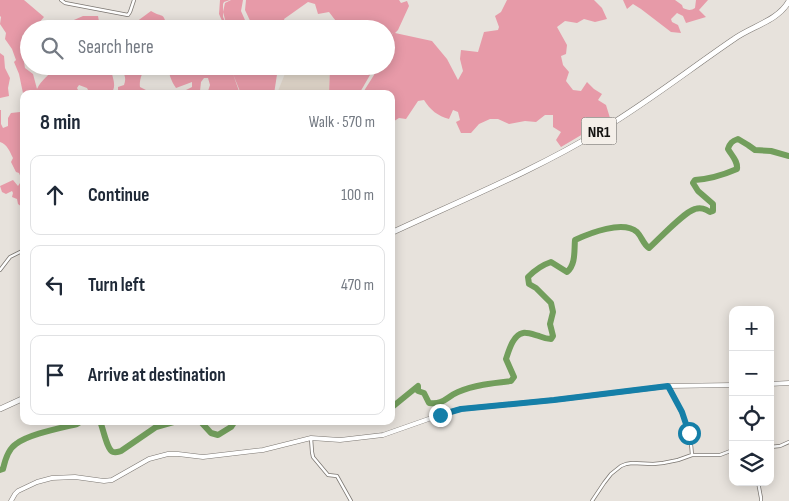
<!DOCTYPE html>
<html lang="en">
<head>
<meta charset="utf-8">
<style>
	body { margin:0; font-family:"Sofia Sans Condensed",sans-serif; background:#f6f6f7; color:#1f2937 }
	.controls { position:absolute; right:15px; bottom:15px; display:grid; overflow:hidden; border-radius:10px; box-shadow:0 2px 12px #0003 }
	.controls button { width:45px; height:45px; display:grid; place-items:center; padding:0; border:0; border-bottom:1px solid #e0e1e3; background:#fff; color:#1f2937; font:25px sans-serif }
	.stop { position:absolute; width:15px; height:15px; margin:-11px; border:4px solid #157fa8; border-radius:50%; background:#fff }
	.stop.end { background:#157fa8; border-color:#fff; box-shadow:0 1px 5px #0008 }
	.list { margin:0; padding:0; list-style:none }
	h2 { display:flex; justify-content:space-between; align-items:center; height:65px; margin:0; padding:0 20px; font-size:21px }
	h2 small { font-size:16px; font-weight:400; color:#747a83 }
	.list li { display:grid; grid-template-columns:32px 1fr auto; gap:15px; align-items:center; box-sizing:border-box; height:80px; margin:0 10px 10px; padding:0 10px; border:1px solid #e0e1e3; border-radius:10px }
	.list b { display:block; font-size:19px; white-space:nowrap }
	.list em { font-size:16px; font-style:normal; color:#747a83 }
	.icon { flex:none; width:28px; height:28px; fill:none; stroke:currentColor; stroke-width:2; stroke-linecap:round; stroke-linejoin:round }
	.map { position:relative; flex:none; width:789px; height:501px; overflow:hidden }
	.search { position:absolute; background:#fff; box-shadow:0 2px 12px #0003; left:20px; top:20px; width:375px; height:55px; display:flex; align-items:center; gap:12px; box-sizing:border-box; padding:0 18px; border-radius:28px; color:#747a83; font-size:19px }
	.panel { position:absolute; background:#fff; box-shadow:0 2px 12px #0003; left:20px; top:90px; width:375px; height:335px; border-radius:10px }
	.map>svg:first-child { display:block }
</style>
</head>
<body>
<div class="map">
<svg width="789" height="501" viewBox="0 0 789 501">
	<rect width="100%" height="100%" fill="#e7e2dc"/>
	<path fill="#dfd5c9" d="M288,66H330L329,94H278V91Z"/>
	<path fill="#e79aa8" d="M0,0H24L44,17L38,24L42,29H29V41L25,35H23L22,36L27,45L25,50H22L25,68L33,74L37,89C41,80 50,74 57,66H115L112,74C114,82 116,87 111,94H90L87,88L79,85L77,88L80,94H24V98L19,74L14,62L16,60L12,49L5,39L6,33L0,24L1,17L0,16Z
		M220,0H230L224,2L223,4V17L226,23L223,12L225,3L231,0H243L241,11L248,27V29H234L233,24L231,23L233,24V29H222L223,23L219,14Z
		M246,0H399L401,3L407,1L409,6L398,30L395,33L432,41L447,59L458,80L463,71L460,59L461,50L478,52L484,32L498,30L499,27L495,16L501,12L507,0H594L602,8L607,19L595,22L584,19L577,23L565,21L557,27L567,45L566,54L561,56L563,65L569,72L566,81L573,90L581,91L587,82L594,89L602,94L598,100L606,105L610,118L561,147L556,140L561,132L553,127V115H545L536,122L525,121L509,124L498,119H490L479,124L471,133H461L456,122L460,120L458,112L453,110L449,119C438,116 430,110 424,100L418,101L406,119L399,118L391,123V94H362L374,75L377,66H386V43L393,33L386,39V29H342L329,12L318,14L315,4L308,2L284,19L287,29H252L253,27L245,10Z
		M623,0H675L682,5L683,8C687,10 691,11 695,8L696,0H708L699,10L706,17L686,23L683,16L677,13L671,19L672,22L678,25L681,33L671,32L641,9L633,4L627,9Z
		M151,11C164,19 162,10 168,28V23L182,27L195,29H130L132,25Z
		M83,16H98L100,27L99,29H59L67,23Z
		M0,53L4,56L5,68L10,78L8,88L9,96L0,98Z
		M118,66H147C142,71 139,81 140,87L146,90L144,94L138,91L137,94H114L118,90V87L124,85C127,77 124,72 118,68Z
		M168,66H270L278,68L274,94H241L233,74L240,94H207L210,85L208,78H204L201,82L200,91L195,92L193,90L187,92L184,91L192,87V82L176,88C171,81 169,74 168,66Z
		M330,66H373L370,75L359,94H329Z
		M0,110H1V124L3,128L8,126V118L11,113L20,112L24,116V204L22,207L18,204L17,199L12,197L13,193L12,191L6,194L2,192L0,186L13,180L18,186L22,180L19,173L16,172L11,162L13,158C10,152 7,144 0,142Z"/>
	<g fill="none" stroke-linecap="round" stroke-linejoin="round">
		<path stroke="#729e5c" stroke-width="6" d="M391,408L418,386V391L424,393L429,403C444,405 446,397 458,392C474,385 493,383 511,381L514,377L506,359C509,350 513,335 523,333C527,332 535,335 539,336C544,338 546,339 551,339L553,336L550,324L553,312L551,303L536,288L529,284L528,277C535,270 542,265 551,262L567,272C576,264 574,251 575,240C590,233 623,220 637,232C642,237 643,244 649,248C659,239 684,212 695,209C701,207 705,209 710,212L713,211V204L698,191L693,183L695,180C711,179 723,175 737,169C738,161 732,156 728,149C730,143 732,141 738,139L748,145L755,150L771,151L789,156
			M100,421C103,428 107,450 113,452C116,453 118,452 121,451L156,427L177,421
			M200,421L211,433L218,435L231,427L235,421
			M0,470L3,469C5,460 8,449 16,444C28,434 61,428 77,424L82,421"/>
		<defs>
			<path id="street" d="M61,0L65,3L128,15L130,12L134,0
				M0,270L10,257L24,250
				M669,386C680,408 691,430 692,455
				M311,438L312,452L313,457L328,475L337,476L351,501
				M770,447L780,446L789,442
				M758,482L761,498V501
				M592,501L604,483L611,474L621,466L626,464L632,463L653,464L663,463L678,460L692,455H720L733,450"/>
			<path id="secondary" d="M770,384L789,383
				M11,501L15,494L18,491L37,482L52,478L75,477L104,481L112,480L149,459L168,454H178L203,457L263,450L311,438L340,440L383,435L440,415L461,409L554,400L669,386L733,385"/>
			<path id="highway" d="M391,233C462,200 536,170 603,129C648,102 690,69 734,39C752,26 778,21 789,1
				M0,409L24,398"/>
		</defs>
		<use href="#street" stroke="#7b7671" stroke-width="4"/>
		<use href="#secondary" stroke="#7b7671" stroke-width="5"/>
		<use href="#highway" stroke="#7b7671" stroke-width="6"/>
		<use href="#street" stroke="#fff" stroke-width="2.5"/>
		<use href="#secondary" stroke="#fff" stroke-width="4"/>
		<use href="#highway" stroke="#fff" stroke-width="5"/>
	</g>
	<g fill="none" stroke-linecap="round" stroke-linejoin="round">
		<path stroke="#157fa8" stroke-width="6" d="M440,415L461,409L554,400L668,386L682,412L689,433"/>
	</g>
	<g text-anchor="middle" stroke-width="4" stroke-linejoin="round" paint-order="stroke">
		<rect fill="#f4efe9" stroke="#575552" stroke-width="1" x="581.5" y="117.5" width="35" height="27" rx="4"/>
		<g font-size="16" font-weight="bold" fill="#141311">
			<text x="599" y="137">NR1</text>
		</g>
	</g>
</svg>
<div class="controls">
<button>+</button>
<button>−</button>
<button><svg class="icon" aria-label="locate" viewBox="0 0 24 24"><circle cx="12" cy="12" r="6"/><path d="M12 2v4M12 18v4M2 12h4M18 12h4"/></svg></button>
<button><svg class="icon" aria-label="layers" viewBox="0 0 24 24"><path d="M12 4l9 5-9 5-9-5zM3 14l9 5 9-5"/></svg></button>
</div>
<div class="stop" style="left:689px;top:433px"></div>
<div class="stop end" style="left:440px;top:415px"></div>
<div class="search"><svg class="icon" aria-label="search" viewBox="0 0 24 24"><circle cx="10" cy="10" r="6"/><path d="M15 15l6 6"/></svg>Search here</div>
<section class="panel">
<h2>8 min<small>Walk · 570 m</small></h2>
<ul class="list">
<li><svg class="icon" aria-label="ahead" viewBox="0 0 24 24"><path d="M12 20V5M6 11l6-6 6 6"/></svg><div><b>Continue</b></div><em>100 m</em></li>
<li><svg class="icon" aria-label="left" viewBox="0 0 24 24"><path d="M17 20v-9H6M10 6l-5 5 5 5"/></svg><div><b>Turn left</b></div><em>470 m</em></li>
<li><svg class="icon" aria-label="arrive" viewBox="0 0 24 24"><path d="M6 21V4h12l-3 4 3 4H6"/></svg><div><b>Arrive at destination</b></div></li>
</ul>
</section>
</div>
</body>
</html>
